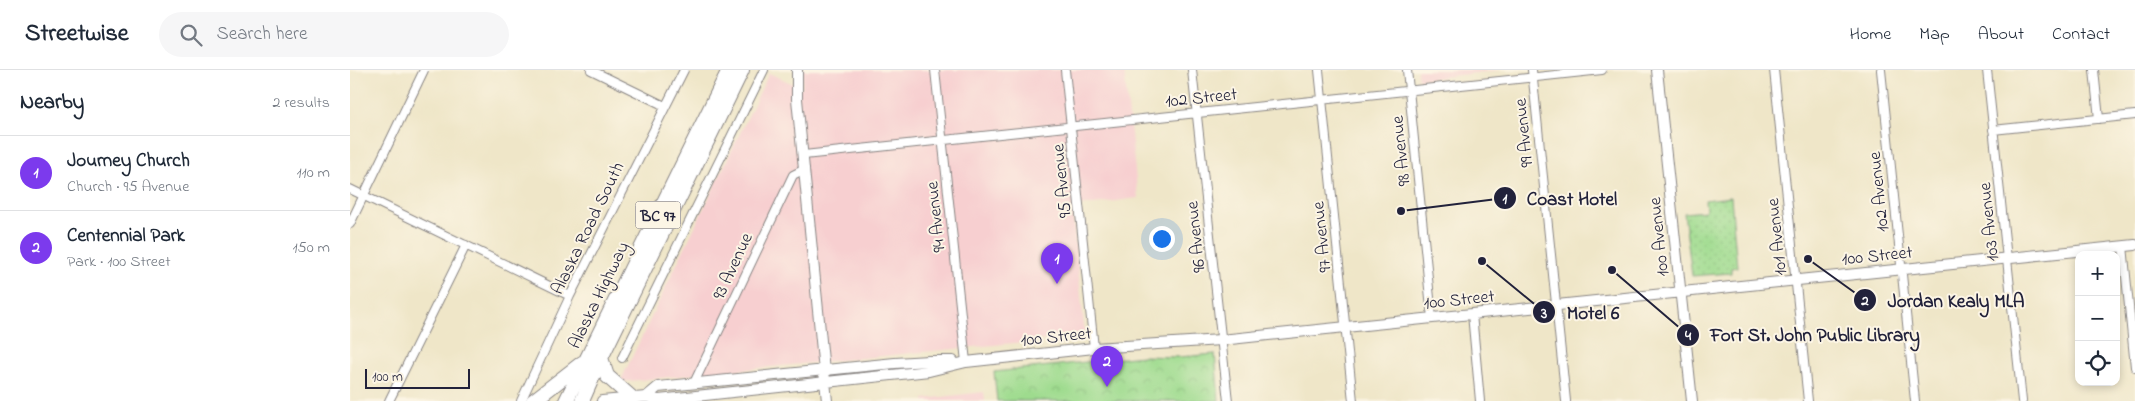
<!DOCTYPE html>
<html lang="en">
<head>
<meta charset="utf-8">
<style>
	body { margin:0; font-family:"Indie Flower",sans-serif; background:#f6f6f7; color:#1f2937 }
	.controls { position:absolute; right:15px; bottom:15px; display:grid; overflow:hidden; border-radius:10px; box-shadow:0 2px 8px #0003 }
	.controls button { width:45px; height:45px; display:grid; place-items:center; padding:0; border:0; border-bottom:1px solid #e0e1e3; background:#fff; color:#1f2937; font:25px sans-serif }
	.scale { position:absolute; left:15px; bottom:12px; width:105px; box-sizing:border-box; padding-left:5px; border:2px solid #22223b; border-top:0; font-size:14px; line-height:18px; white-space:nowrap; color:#22223b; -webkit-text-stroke:4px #fcf5e5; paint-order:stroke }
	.you { position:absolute; left:811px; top:168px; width:18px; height:18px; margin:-12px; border:4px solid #fff; border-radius:50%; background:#1a73e8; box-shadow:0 0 0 8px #1a73e833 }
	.badge { display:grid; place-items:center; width:32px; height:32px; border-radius:50%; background:#7c3aed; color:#fff; font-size:16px; font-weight:700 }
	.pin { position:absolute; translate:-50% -41px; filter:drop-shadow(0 1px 2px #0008) }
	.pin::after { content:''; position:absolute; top:26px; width:18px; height:15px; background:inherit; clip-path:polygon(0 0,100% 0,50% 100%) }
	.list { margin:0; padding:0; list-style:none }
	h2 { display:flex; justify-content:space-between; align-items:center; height:65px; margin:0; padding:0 20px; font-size:21px }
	h2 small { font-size:16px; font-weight:400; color:#747a83 }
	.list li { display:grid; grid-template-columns:32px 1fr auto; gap:15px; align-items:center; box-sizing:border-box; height:75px; padding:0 20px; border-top:1px solid #e0e1e3 }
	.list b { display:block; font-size:19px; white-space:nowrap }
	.list p { margin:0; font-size:16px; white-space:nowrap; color:#747a83 }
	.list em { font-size:16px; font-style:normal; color:#747a83 }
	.icon { flex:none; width:28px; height:28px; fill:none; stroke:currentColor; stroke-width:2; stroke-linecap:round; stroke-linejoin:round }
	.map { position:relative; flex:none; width:1785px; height:331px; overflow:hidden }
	header { display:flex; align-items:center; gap:30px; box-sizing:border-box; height:70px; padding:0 25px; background:#fff; border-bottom:1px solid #e0e1e3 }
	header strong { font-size:24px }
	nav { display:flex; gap:28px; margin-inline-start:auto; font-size:18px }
	.search { width:350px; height:45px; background:#f6f6f7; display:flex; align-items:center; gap:12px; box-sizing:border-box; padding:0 18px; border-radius:28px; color:#747a83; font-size:19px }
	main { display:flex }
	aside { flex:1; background:#fff }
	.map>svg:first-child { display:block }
</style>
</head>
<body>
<header>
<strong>Streetwise</strong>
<div class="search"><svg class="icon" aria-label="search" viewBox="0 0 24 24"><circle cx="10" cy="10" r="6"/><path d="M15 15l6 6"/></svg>Search here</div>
<nav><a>Home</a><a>Map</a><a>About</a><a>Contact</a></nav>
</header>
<main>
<aside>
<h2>Nearby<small>2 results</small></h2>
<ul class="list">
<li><span class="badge">1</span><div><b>Journey Church</b><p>Church · 95 Avenue</p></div><em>110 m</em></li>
<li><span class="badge">2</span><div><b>Centennial Park</b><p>Park · 100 Street</p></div><em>150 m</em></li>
</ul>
</aside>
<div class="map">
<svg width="1785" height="331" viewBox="0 0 1785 331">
	<defs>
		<pattern id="grass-dots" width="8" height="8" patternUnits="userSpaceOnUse" patternTransform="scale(1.25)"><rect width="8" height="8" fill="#9edb8e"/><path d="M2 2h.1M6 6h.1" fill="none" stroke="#88bc7b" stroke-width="1.8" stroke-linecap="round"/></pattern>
		<pattern id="park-crowns" width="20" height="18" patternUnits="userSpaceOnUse" patternTransform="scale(1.25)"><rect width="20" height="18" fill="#9edb8e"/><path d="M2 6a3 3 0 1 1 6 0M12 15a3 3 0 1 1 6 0" fill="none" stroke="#88bc7b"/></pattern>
	</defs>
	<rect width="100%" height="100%" fill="#fcf5e5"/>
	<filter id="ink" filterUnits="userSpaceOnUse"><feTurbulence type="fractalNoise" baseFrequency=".02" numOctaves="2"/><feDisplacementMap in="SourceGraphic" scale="10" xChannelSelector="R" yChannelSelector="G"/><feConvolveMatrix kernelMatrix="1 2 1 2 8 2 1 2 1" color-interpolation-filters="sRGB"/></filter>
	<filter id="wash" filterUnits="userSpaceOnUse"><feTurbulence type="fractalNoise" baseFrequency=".0096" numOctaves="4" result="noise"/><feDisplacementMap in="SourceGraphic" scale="20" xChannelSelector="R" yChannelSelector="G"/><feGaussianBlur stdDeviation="1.12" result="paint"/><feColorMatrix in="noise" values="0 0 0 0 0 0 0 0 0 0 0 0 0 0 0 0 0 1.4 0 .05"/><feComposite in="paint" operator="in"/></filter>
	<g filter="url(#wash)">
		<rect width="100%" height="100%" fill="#efe6c8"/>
		<path fill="#f7cfd0" d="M453,0H774L788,128L722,137L735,266L270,312L419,3L452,18Z
			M1067,0H1151L1068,10Z
			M634,322L635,331H574V329Z"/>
		<path fill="url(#grass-dots)" stroke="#607e64" d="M1381,127L1387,197L1381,198V203L1342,206L1334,143L1356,141L1355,130Z"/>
		<path fill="url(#park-crowns)" stroke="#607e64" d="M865,284L869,331H647L644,302L792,286L829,287Z"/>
	</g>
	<g filter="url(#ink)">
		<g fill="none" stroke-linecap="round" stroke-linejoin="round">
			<defs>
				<path id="street" d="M241,0L315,36
					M585,0L616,292
					M715,0L744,278
					M842,0L878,331
					M969,0L1003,331
					M1057,0L1082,248
					M1182,0L1216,331
					M1424,0L1458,331
					M1531,0L1565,331
					M1637,0L1672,331
					M1744,0L1749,49
					M1643,60L1785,45
					M454,85L1252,0
					M0,119L220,226
					M0,154L74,0
					M1773,176L1785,297
					M1122,244L1130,331
					M272,288L414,0
					M344,313L443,105L455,99
					M39,331L116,175
					M171,331L220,226L334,0"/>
				<path id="secondary" d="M447,0V29L477,331
					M1307,0L1342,331
					M296,327L308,317L545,293L579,291H603
					M252,331L296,327L309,330L579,301L616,292L744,278L871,270L1785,175"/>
				<path id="highway" d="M251,288L257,306L282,328L276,331
					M183,331L232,293
					M216,331L379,0
					M232,331L251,288L392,0"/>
			</defs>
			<use href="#street" stroke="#888482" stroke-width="10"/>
			<use href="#secondary" stroke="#888482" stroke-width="12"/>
			<use href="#highway" stroke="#888482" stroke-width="16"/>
			<use href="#street" stroke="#fff" stroke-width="8"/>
			<use href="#secondary" stroke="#fff" stroke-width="10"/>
			<use href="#highway" stroke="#fff" stroke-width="14"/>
		</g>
	</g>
	<g text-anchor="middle" stroke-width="4" stroke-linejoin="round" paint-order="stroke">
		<rect fill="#fcf5e5" stroke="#63616e" stroke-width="1" x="285.5" y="131.5" width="45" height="27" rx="4"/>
		<g font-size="16" font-weight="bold" fill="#22223b">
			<text x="308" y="151">BC 97</text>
		</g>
		<g font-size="18" fill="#22223b" stroke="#fcf5e5">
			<text transform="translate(851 27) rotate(-6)" y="6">102 Street</text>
			<text transform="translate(1173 63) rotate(-96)" y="6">99 Avenue</text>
			<text transform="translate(1050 81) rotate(-96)" y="6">98 Avenue</text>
			<text transform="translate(711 111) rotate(-96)" y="6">95 Avenue</text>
			<text transform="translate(1528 122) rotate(-96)" y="6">102 Avenue</text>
			<text transform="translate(585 147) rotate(-96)" y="6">94 Avenue</text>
			<text transform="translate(1638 152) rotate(-96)" y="6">103 Avenue</text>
			<text transform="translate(237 158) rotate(-64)" y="6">Alaska Road South</text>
			<text transform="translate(845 167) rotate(-96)" y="6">96 Avenue</text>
			<text transform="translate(971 167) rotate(-96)" y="6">97 Avenue</text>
			<text transform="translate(1308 167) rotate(-96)" y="6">100 Avenue</text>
			<text transform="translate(1426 167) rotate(-96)" y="6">101 Avenue</text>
			<text transform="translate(1527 185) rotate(-6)" y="6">100 Street</text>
			<text transform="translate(382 196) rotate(-65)" y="6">93 Avenue</text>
			<text transform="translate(248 225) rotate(-64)" y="6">Alaska Highway</text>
			<text transform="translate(1109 229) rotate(-6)" y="6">100 Street</text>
			<text transform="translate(706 266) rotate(-6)" y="6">100 Street</text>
		</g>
	</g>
	<path fill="none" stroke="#22223b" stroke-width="2" d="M1051 141L1155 128M1458 189L1515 230M1132 191L1194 242M1262 200L1338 265"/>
	<g fill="#22223b" stroke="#fcf5e5" stroke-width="2">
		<circle cx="1051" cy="141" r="5"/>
		<circle cx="1458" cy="189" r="5"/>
		<circle cx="1132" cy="191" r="5"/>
		<circle cx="1262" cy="200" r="5"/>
		<circle cx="1155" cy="128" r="12"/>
		<circle cx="1515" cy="230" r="12"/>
		<circle cx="1194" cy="242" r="12"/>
		<circle cx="1338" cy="265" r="12"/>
	</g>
	<g font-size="15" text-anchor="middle" font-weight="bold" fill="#fff">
		<text x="1155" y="133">1</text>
		<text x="1515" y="235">2</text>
		<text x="1194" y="248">3</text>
		<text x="1338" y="270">4</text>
	</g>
	<g font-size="19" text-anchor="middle" font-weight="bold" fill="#22223b" stroke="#fcf5e5" stroke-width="4" stroke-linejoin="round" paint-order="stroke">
		<text x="1222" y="135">Coast Hotel</text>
		<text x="1606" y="237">Jordan Kealy MLA</text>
		<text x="1243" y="249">Motel 6</text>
		<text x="1465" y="271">Fort St. John Public Library</text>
	</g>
</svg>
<div class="controls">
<button>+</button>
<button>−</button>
<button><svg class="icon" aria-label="locate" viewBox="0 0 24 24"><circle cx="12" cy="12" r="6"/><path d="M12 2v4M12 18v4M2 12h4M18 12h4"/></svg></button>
</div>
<div class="scale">100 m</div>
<div class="you"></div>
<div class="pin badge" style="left:707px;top:214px">1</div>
<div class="pin badge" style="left:757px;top:317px">2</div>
</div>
</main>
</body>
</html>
